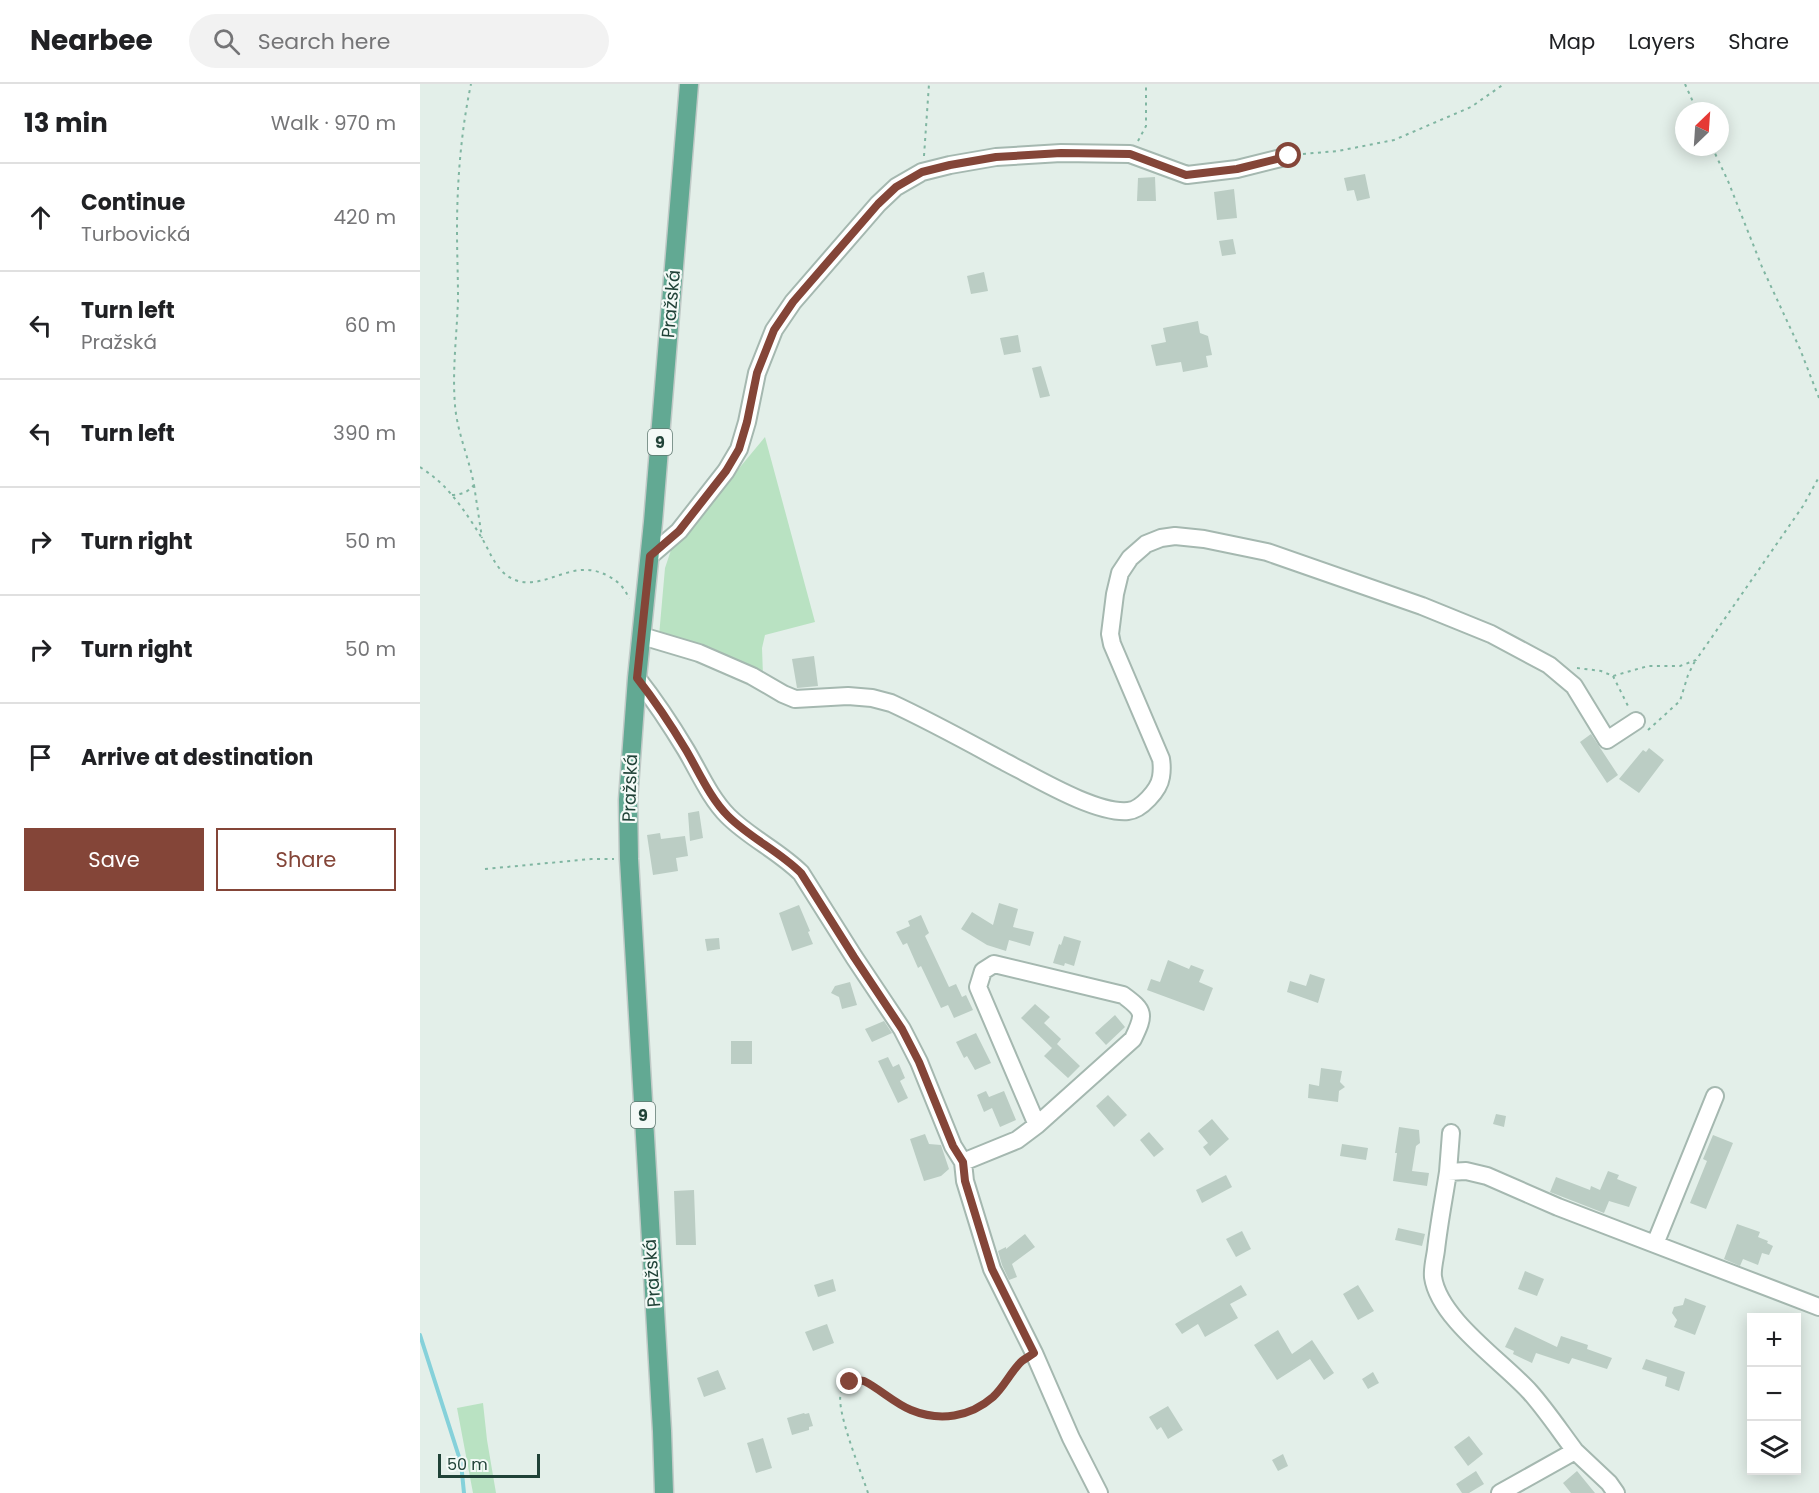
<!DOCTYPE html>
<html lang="en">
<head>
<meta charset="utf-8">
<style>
	body { margin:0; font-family:Poppins,sans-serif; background:#f2f2f2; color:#202124 }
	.controls { position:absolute; right:18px; bottom:18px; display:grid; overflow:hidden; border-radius:0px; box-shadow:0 3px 15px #0003 }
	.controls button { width:54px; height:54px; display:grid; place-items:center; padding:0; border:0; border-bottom:2px solid #e0e0e0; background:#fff; color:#202124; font:30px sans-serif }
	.compass { position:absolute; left:1255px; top:18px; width:54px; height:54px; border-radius:50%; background:#fff; box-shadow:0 3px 15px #0003; rotate:25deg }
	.scale { position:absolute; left:18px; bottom:15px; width:102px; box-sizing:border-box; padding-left:6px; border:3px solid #204237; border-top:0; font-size:16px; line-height:21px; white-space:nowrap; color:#204237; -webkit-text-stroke:4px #f4faf7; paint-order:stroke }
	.stop { position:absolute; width:18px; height:18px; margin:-14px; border:4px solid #844538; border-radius:50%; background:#fff }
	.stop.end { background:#844538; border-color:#fff; box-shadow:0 2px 6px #0008 }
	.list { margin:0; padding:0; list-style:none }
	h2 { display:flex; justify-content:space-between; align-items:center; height:78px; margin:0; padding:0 24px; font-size:26px }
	h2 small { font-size:20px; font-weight:400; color:#757577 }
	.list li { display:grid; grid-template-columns:39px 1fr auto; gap:18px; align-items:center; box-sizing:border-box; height:108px; padding:0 24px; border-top:2px solid #e0e0e0 }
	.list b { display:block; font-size:22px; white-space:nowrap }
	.list p { margin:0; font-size:20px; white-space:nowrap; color:#757577 }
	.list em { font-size:20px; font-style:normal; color:#757577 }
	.actions { display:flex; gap:12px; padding:18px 24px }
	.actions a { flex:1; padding:14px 0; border:2px solid #844538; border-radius:0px; text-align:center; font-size:21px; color:#844538 }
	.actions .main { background:#844538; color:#fff }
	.icon { flex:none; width:33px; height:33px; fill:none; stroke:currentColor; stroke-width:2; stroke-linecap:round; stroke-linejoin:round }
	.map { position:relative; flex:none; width:1399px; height:1409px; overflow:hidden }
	header { display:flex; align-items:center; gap:36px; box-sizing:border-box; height:84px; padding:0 30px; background:#fff; border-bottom:2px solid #e0e0e0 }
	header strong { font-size:28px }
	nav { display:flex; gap:33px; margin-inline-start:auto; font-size:21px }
	.search { width:420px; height:54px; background:#f2f2f2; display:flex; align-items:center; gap:15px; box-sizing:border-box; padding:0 21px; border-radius:33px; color:#757577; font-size:22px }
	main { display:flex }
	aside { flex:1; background:#fff }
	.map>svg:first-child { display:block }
</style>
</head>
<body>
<header>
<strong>Nearbee</strong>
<div class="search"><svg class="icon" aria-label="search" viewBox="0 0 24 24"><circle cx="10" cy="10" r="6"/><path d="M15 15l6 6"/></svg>Search here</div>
<nav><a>Map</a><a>Layers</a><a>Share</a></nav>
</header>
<main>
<aside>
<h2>13 min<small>Walk · 970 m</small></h2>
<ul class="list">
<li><svg class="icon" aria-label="ahead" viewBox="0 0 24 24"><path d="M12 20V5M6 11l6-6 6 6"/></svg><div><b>Continue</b><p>Turbovická</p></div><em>420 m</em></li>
<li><svg class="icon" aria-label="left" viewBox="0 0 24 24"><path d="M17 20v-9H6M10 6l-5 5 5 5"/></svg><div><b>Turn left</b><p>Pražská</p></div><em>60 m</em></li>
<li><svg class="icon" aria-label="left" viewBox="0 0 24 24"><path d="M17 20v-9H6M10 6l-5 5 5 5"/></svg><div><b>Turn left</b></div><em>390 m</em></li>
<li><svg class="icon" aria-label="right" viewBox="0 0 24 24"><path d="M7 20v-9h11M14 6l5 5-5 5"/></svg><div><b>Turn right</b></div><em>50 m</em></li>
<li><svg class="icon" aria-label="right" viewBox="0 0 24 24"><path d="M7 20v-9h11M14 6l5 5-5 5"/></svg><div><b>Turn right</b></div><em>50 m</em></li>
<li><svg class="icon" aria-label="arrive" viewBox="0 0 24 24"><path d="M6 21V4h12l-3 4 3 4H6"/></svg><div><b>Arrive at destination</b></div></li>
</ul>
<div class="actions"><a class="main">Save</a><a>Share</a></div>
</aside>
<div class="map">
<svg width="1399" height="1409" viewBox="0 0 1399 1409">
	<rect width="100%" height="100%" fill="#e3efe9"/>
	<path fill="#b9e2c2" d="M345,353L395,538L345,551L342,564L343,592L239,552L245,484L251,466Z
		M63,1319L67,1356L76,1409H53L37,1324Z"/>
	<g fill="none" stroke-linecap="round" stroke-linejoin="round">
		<path stroke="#85d1da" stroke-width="4" d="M0,1251L41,1379L44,1409"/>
	</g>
	<path fill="#bbcdc4" d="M945,90L950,114L937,117L934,106L927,107L924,94Z
		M735,93L736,117H717L718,94Z
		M814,105L817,134L797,136L794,108Z
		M813,155L816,170L802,172L799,157Z
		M564,188L568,207L551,210L547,192Z
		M778,237L780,249L788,252L792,271L786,272L788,283L763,288L761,278L736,282L731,261L746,258L743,244Z
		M598,251L601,268L584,271L580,254Z
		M621,282L630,312L620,314L612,284Z
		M394,572L398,602L377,604L372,575Z
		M1171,650L1198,691L1187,699L1160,658Z
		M1229,664L1244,676L1219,709L1199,695L1223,666L1226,668Z
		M279,727L283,754L270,757L268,729Z
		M240,749L241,755L265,752L268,772L256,774L258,787L233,791L227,751Z
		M579,819L598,825L593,843L614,848L610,862L589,856L586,867L567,861L541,845L552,828L573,841Z
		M379,821L390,847L388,848L393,860L372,867L359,829Z
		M501,831L509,849L505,852L529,903L536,900L542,913L546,911L553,926L534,934L528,921L521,924L501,882L498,884L487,859L483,861L476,848L490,842L488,837Z
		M644,852L661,857L654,882L645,879L644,882L633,879L639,860L641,861Z
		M299,854L300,865L287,867L285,855Z
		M748,876L769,885L771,881L784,886L779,898L793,904L784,927L727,906L731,895L740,898Z
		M890,890L905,895L898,919L867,908L870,897L886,902Z
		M430,898L437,921L422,925L419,913L411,909L415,902Z
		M615,920L630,933L624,939L641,955L637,960L660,982L648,994L624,972L632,964L601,934Z
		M695,931L705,943L686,961L675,949Z
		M464,937L472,949L452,958L445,945Z
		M556,949L571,979L555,986L547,972L544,974L536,958Z
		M311,957H332V980H311Z
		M468,973L473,983L479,980L485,994L480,997L488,1014L478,1019L458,977Z
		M901,984L922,987L920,998L925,1003L919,1007L918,1018L888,1014L889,1000L899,1002Z
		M566,1007L569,1013L584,1007L596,1036L580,1043L572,1024L564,1028L557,1011Z
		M688,1011L707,1031L694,1043L676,1022Z
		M1076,1030L1086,1032L1084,1043L1073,1040Z
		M792,1035L809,1055L790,1072L783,1063L788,1059L778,1047Z
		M979,1043L999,1046L1000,1059L996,1062L992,1087L1009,1089L1007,1102L973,1097L977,1069H975Z
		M729,1048L744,1065L734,1073L720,1056Z
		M505,1050L509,1060L521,1061L529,1085L521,1092L504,1097L490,1055Z
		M1293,1051L1313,1059L1286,1125L1270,1119L1287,1077L1283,1075Z
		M922,1060L948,1064L946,1076L920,1072Z
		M1188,1087L1199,1091L1197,1095L1217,1103L1209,1123L1189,1117L1184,1129L1130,1108L1136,1093L1170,1106L1171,1102L1180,1106Z
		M806,1091L812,1103L782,1119L776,1106Z
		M274,1106L276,1161H256L254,1107Z
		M1317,1140L1340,1148L1338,1153L1348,1157L1347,1159L1353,1162L1349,1171L1342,1169L1338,1181L1323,1175L1320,1182L1304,1175Z
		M978,1144L1005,1150L1002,1162L975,1156Z
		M822,1147L831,1165L816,1173L806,1155Z
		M605,1150L615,1163L592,1180L597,1193L589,1196L582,1181L578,1167L586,1163V1165Z
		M1105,1187L1124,1195L1117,1212L1098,1205Z
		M413,1195L416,1207L398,1213L394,1201Z
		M821,1201L827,1211L810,1220L818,1234L785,1253L778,1240L762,1250L755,1240Z
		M938,1201L954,1227L938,1236L923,1210Z
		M1265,1214L1286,1222L1275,1251L1254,1243L1257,1236L1252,1229L1254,1223L1263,1221Z
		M407,1240L414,1259L393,1267L385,1248Z
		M1095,1243L1137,1263L1141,1252L1168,1261L1167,1265L1192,1274L1187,1285L1152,1274L1149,1280L1116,1269L1112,1279L1093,1270L1094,1267L1085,1263Z
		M858,1246L872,1270L892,1256L914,1289L904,1296L890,1275L857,1296L834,1261Z
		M1226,1275L1265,1288L1259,1307L1245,1302L1247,1293L1222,1285Z
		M298,1286L306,1305L284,1313L277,1294Z
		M953,1288L959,1299L948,1305L942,1295Z
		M748,1322L763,1346L748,1355L741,1343L737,1346L729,1333Z
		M384,1329L385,1330L389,1329L393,1342L389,1343V1346L372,1351L367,1334Z
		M1049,1352L1063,1370L1048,1382L1034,1363Z
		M343,1354L352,1384L336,1389L327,1359Z
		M863,1370L868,1382L858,1387L852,1376Z
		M1056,1387L1064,1400L1049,1409H1042L1036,1400Z
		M1157,1387L1175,1409H1151L1143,1399Z"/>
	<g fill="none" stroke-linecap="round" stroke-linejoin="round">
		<defs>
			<path id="minor" d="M230,472L259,447L306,387L319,365L327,338L337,289L354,246L373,218L458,120L476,103L502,88L530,81L576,73L641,69L710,70L767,91L817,85L869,72
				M222,552L279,569L332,592L363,610L375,615L428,612L452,614L471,619C510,637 548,658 585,678C615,693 675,730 708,727C721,726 739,706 741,693C742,687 742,681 741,675L692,560L690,550L695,510L700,489L710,474L726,460L741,454L755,452L784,455L847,468L1002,522L1071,550L1129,581L1154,602L1187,656L1216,637
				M217,594C235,617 251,641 266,666C279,688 290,714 308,732C330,754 359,767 381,789L434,873L482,945L499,978L533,1062L543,1078L545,1097L572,1185L614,1269L651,1354L679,1409
				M543,1078L597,1056L617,1041L713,955C725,930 725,927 703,911L574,880L563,887L558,903L617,1041
				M1028,1088L1031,1049
				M1235,1160L1295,1012
				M1155,1367C1140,1347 1126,1326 1110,1308C1082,1277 1019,1235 1013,1193C1012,1185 1015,1174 1016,1166C1019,1139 1024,1114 1028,1088L1046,1087L1067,1092L1138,1123L1399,1223
				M1080,1409L1155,1367L1189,1399L1196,1409"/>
			<path id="major" d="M244,1409L242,1347L209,775L208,716L217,594L233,438L269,0"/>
		</defs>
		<use href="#minor" stroke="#a5b8b0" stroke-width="20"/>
		<use href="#major" stroke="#c1cac7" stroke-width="21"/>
		<path stroke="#80b6a2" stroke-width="2" stroke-dasharray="3 4.5" stroke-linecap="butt" d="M1265,0L1277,27
			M718,57L726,42V0
			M1292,63L1308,97L1342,183L1380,265L1399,314
			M883,70L918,67L974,56L1051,23L1084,0
			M504,72L509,0
			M0,383C12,391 22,399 31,410C43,424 54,441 63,456C72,472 78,491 98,497C128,505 154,473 188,492C198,497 205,504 209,515
			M54,401L62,454
			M32,411C42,410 47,409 54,401C49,374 37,348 35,321C32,286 37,250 38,215C38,192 37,169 37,146C37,98 41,47 51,0
			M1157,584L1181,587L1193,592L1228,582H1260L1276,576L1383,422L1399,393
			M1193,592L1209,624
			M1228,646L1260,617L1268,591L1275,577
			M65,785L171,775H194
			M448,1409C442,1390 415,1325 421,1309C424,1298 434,1296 444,1297C460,1305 474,1319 491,1326C498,1329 506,1330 514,1331C561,1338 576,1309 603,1277"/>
		<use href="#minor" stroke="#fff" stroke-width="16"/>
		<use href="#major" stroke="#62a993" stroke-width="18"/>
	</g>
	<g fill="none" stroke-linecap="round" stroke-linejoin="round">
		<path stroke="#844538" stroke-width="8" d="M430,1298L436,1296L444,1297C460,1305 474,1319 491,1326C520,1338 550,1333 573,1313C585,1302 591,1287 602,1277C606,1274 610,1272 614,1269L572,1185L545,1097L543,1078L533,1062L499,978L482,945L434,873L381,789C359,767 330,754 308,732C290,714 279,688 266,666C251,641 235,617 217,594L230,472L259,447L306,387L319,365L327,338L337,289L354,246L373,218L458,120L476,103L502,88L530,81L576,73L641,69L710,70L766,91L817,85L869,72"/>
	</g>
	<g text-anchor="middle" stroke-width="4.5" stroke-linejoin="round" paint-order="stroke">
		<g fill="#f4faf7" stroke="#607971" stroke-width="1.5">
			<rect x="228" y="345" width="24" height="26" rx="4.5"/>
			<rect x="211" y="1018" width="24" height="26" rx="4.5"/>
		</g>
		<g font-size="16" font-weight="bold" fill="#204237">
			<text x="240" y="364">9</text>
			<text x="223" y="1037">9</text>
		</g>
		<g font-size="18" fill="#204237" stroke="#f4faf7">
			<text transform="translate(251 220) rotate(-85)" y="6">Pražská</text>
			<text transform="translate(210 704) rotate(-88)" y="6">Pražská</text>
			<text transform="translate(232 1189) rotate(-94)" y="6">Pražská</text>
		</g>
	</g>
</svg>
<div class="controls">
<button>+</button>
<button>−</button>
<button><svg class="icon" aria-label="layers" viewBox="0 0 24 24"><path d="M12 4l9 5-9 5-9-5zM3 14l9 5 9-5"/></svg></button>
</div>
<svg class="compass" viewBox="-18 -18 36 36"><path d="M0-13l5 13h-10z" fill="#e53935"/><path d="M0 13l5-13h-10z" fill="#757577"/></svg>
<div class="scale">50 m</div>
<div class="stop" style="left:869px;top:72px"></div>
<div class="stop end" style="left:430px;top:1298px"></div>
</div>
</main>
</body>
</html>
